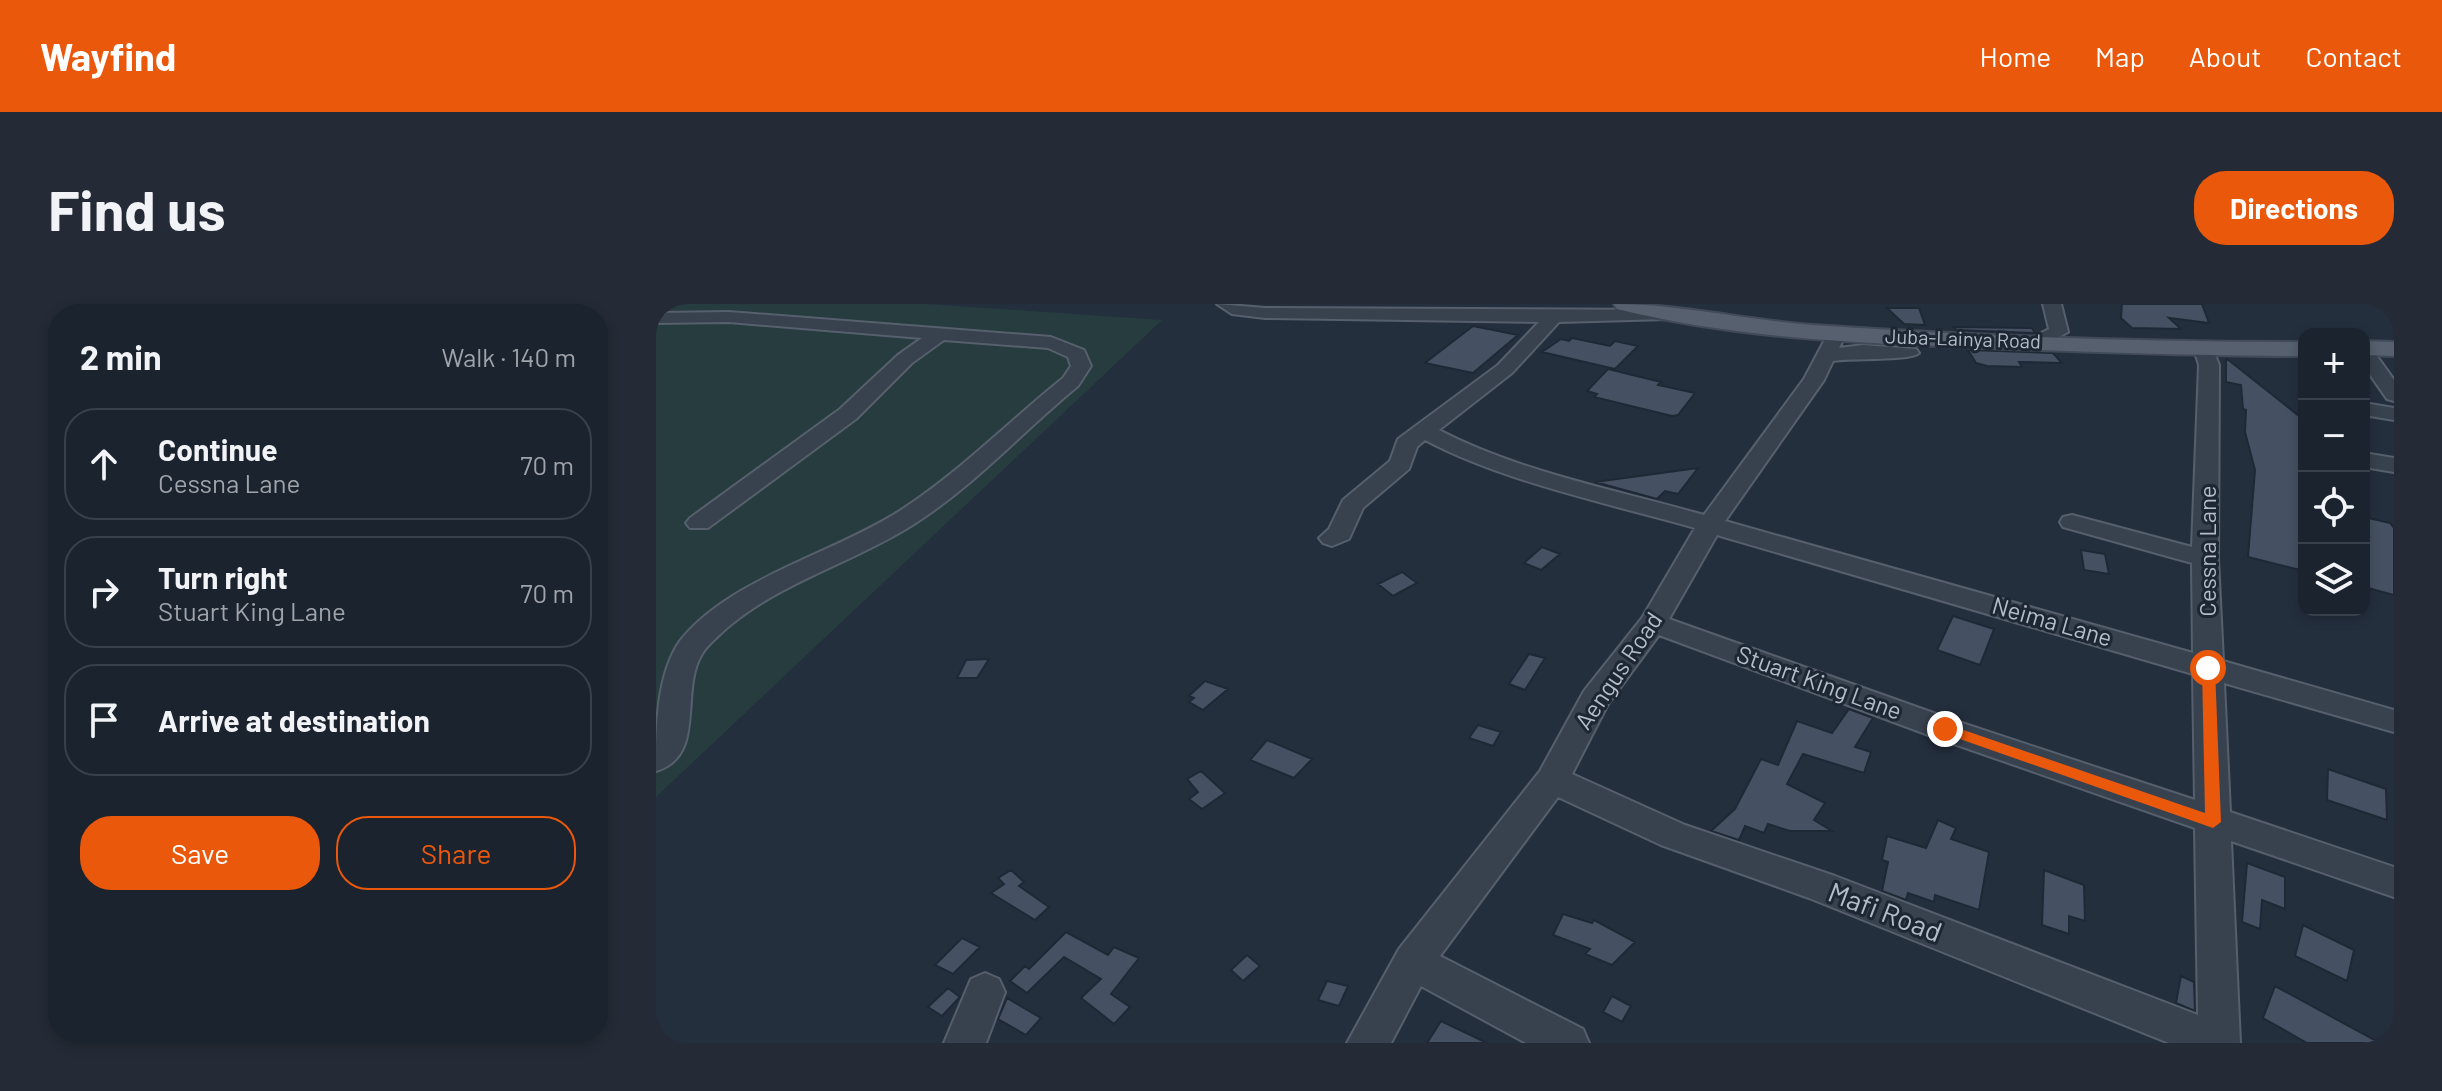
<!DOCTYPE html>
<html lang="en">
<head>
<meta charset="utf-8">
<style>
	body { margin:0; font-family:Barlow,sans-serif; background:#242b36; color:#f1f3f6 }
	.controls { position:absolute; right:24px; top:24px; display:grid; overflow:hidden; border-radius:16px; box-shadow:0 4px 12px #0003 }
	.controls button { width:72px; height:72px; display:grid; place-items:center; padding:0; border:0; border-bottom:2px solid #39404a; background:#1b232e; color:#f1f3f6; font:40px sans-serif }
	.stop { position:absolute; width:24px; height:24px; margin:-18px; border:6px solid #ea580c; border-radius:50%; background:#fff }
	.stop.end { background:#ea580c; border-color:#fff; box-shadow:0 2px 8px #0008 }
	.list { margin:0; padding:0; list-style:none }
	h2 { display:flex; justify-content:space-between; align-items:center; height:104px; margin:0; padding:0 32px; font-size:34px }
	h2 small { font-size:26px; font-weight:400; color:#a0a4aa }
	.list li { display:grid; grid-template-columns:52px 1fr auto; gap:24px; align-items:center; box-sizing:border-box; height:112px; margin:0 16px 16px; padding:0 16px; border:2px solid #39404a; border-radius:32px }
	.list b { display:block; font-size:30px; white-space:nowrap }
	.list p { margin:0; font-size:26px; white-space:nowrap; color:#a0a4aa }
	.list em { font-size:26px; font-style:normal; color:#a0a4aa }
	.actions { display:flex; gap:16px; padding:24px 32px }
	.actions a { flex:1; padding:18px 0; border:2px solid #ea580c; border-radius:32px; text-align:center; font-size:28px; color:#ea580c }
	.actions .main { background:#ea580c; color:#fff }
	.icon { flex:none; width:44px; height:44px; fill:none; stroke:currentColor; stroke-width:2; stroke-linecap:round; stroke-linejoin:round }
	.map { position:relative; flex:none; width:1738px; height:739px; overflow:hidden; border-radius:32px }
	header { display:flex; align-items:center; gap:48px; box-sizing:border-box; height:112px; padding:0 40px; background:#ea580c; color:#fff }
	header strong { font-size:38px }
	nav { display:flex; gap:44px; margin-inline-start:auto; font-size:28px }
	.intro { display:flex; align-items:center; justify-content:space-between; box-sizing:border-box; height:192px; padding:0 48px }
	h1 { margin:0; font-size:56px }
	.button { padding:20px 36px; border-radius:32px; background:#ea580c; color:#fff; font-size:28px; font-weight:700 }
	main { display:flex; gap:48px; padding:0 48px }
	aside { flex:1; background:#1b232e; border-radius:32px; box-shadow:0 4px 12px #0003 }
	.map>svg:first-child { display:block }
</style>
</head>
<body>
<header>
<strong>Wayfind</strong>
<nav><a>Home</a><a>Map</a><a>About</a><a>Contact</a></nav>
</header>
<div class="intro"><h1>Find us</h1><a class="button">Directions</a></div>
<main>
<aside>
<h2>2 min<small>Walk · 140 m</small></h2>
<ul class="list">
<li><svg class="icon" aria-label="ahead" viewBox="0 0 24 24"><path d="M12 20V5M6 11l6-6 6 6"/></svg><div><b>Continue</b><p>Cessna Lane</p></div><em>70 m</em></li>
<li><svg class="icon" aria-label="right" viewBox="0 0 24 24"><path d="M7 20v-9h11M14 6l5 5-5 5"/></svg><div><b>Turn right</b><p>Stuart King Lane</p></div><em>70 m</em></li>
<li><svg class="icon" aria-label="arrive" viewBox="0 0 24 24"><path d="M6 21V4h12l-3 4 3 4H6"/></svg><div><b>Arrive at destination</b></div></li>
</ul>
<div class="actions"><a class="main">Save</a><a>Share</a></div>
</aside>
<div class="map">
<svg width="1738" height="739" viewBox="0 0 1738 739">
	<rect width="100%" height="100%" fill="#242f3e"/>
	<path fill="#263c3f" d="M0,0H270L506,16L0,493Z"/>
	<path fill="#455162" stroke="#1f2835" stroke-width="2" d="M1466,0H1546L1553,19L1513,14L1525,25L1476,24L1465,14Z
		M1231,4H1263L1269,21L1248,20Z
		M817,22L862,31L817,69L769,59Z
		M1298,23L1376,24L1379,29L1300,26Z
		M916,34L954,42L959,37L982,42L959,65L886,48L905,35L913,37Z
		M1312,46L1397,49L1406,59L1363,58L1366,63L1331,62L1320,59Z
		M1570,54L1648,116V267L1592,253L1599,166L1589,128L1590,106L1587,105L1585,81L1570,78Z
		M952,65L1005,78L1002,81L1039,89L1022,111L1016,112L938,93L941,90L931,87Z
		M1042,164L1022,190L1009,187L1001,195L939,178Z
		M1708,213L1734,219L1738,224V291L1708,283V249L1712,250Z
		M886,243L904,250L885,266L868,259Z
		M1425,246L1449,250L1453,270L1428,266Z
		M746,268L761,279L737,292L722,280Z
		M1297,312L1338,325L1324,361L1281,346Z
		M873,350L889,354L869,386L853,380Z
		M333,355L321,374H301L310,356Z
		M549,377L572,385L547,406L533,398L538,394L533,392Z
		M1193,405L1217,414L1199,443L1215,448L1208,469L1147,450L1131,480L1169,499L1158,516L1176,527H1134L1112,520L1108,529L1089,522L1083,536L1055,527L1079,505L1105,455L1122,461L1141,417L1176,429Z
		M822,421L845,428L837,442L813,434Z
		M611,436L656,455L638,474L594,456Z
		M1672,465L1730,485L1731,516L1671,496Z
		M545,467L569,489L546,505L533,495L542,488L531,475Z
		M1282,516L1300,524L1295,535L1333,548L1323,606L1279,591L1278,598L1252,589L1250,596L1226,587L1232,558L1226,556L1231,532L1270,544Z
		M1591,559L1629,573V605L1606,596L1604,625L1586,618Z
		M355,566L368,578L363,582L393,603L379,616L335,589L348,580L342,574Z
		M1388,566L1428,581L1429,617L1413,612V630L1386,621Z
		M907,610L936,619L938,616L979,638L956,661L929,650L934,645L897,631Z
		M1647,621L1698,646L1691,677L1639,652Z
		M410,628L452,651L458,643L483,654L455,690L474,703L458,720L425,694L445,675L408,653L371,689L354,677L369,662L373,665Z
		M306,634L324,643L297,670L279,661Z
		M591,651L604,662L587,677L575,666Z
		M1525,672L1538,678L1539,707L1520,699Z
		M671,677L692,682L683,702L662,696Z
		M1619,682L1724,739H1651L1607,714Z
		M292,684L304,693L286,712L272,703Z
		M956,692L975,702L966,718L947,708Z
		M351,694L385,714L370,731L342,715Z
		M785,717L831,739H771Z"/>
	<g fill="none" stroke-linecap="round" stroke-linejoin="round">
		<defs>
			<path id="minor" d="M561,0L609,4L1017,6L1020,10L1017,14L1011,15L903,18L856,69L783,126C864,168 960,186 1048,211L1148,75L1174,26L1181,24L1190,30L1183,44L1207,41L1260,45L1263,49C1255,57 1195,54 1177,57L1168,76L1069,217L1537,349L1536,259L1407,223L1404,218L1407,213L1416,211L1536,243L1543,61L1538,45L1548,39L1555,41L1563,61L1562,255L1567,357L1738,406V428L1568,379L1574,508L1738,563V593L1575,537L1584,739H1513L1153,594L1005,541L902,493L784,652L927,725L933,739H870L765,682L735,739H691L743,645L884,467L928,387L986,314L1039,224C954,200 846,177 769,136L761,143L753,165L707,204L693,235L676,242L667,239L663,234L673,225L687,196L734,157L742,135L842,61L883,18L609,14L576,10ZM1061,231L1537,370L1539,496L1300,417L1013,315ZM1003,331L1278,433L1539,524L1542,711L1179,572L1029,521L916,470L952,400Z
				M1387,0H1405L1412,28L1385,42H1371L1368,38L1393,25Z
				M73,8L395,33L428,46L435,62L422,82C367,127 318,182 258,220C196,260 116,280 62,332C57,337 49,344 46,350C23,387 51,452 0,467C0,427 0,371 24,337C73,275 176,250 242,208C302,170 352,118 407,74L415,62L412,53L392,44L288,36L256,59L200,115L52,224H34L30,219L34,214L184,105L242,51L266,34L73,18L0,19V9Z
				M1708,42L1715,44L1738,76V97L1731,95L1708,62Z
				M1708,99L1738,104V116L1708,111Z
				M1708,149L1738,154V168L1708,163Z
				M329,669L343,675L349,688L330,739H288L315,675Z"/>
			<path id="major" d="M958,0C1024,0 1090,16 1157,21C1320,32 1484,38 1648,38V52C1542,52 1436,48 1331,44C1206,39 1082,35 961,5Z
				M1708,37L1738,38V52L1708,51Z"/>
		</defs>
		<use href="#minor" stroke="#565f6c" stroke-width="4"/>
		<use href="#major" stroke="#414a57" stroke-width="4"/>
		<use href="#minor" fill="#38414e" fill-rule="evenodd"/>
		<use href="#major" fill="#56606e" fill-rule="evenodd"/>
	</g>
	<path fill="#ea580c" d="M1552,359L1559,364L1565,518L1557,524L1284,428L1282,425L1284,421H1293L1549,509L1546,364Z"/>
	<g text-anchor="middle" stroke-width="6" stroke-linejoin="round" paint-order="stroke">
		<g font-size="20" fill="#b4bcc9" stroke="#1d2633">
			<text transform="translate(1307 35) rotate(2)" y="7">Juba-Lainya Road</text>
		</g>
		<g font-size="24" fill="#b4bcc9" stroke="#1d2633">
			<text transform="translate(1552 247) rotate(-90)" y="8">Cessna Lane</text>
			<text transform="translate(1396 318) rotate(16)" y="8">Neima Lane</text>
			<text transform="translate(963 367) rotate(-56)" y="8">Aengus Road</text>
			<text transform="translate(1163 379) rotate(20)" y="8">Stuart King Lane</text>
		</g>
		<g font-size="28" fill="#b4bcc9" stroke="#1d2633">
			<text transform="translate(1229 608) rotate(21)" y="10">Mafi Road</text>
		</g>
	</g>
</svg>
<div class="controls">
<button>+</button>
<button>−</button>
<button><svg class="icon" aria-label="locate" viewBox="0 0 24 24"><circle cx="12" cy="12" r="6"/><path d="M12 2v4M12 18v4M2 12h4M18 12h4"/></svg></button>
<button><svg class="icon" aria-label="layers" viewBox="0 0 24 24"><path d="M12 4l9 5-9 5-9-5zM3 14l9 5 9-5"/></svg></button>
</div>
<div class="stop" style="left:1552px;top:364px"></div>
<div class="stop end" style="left:1289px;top:425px"></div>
</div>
</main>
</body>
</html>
